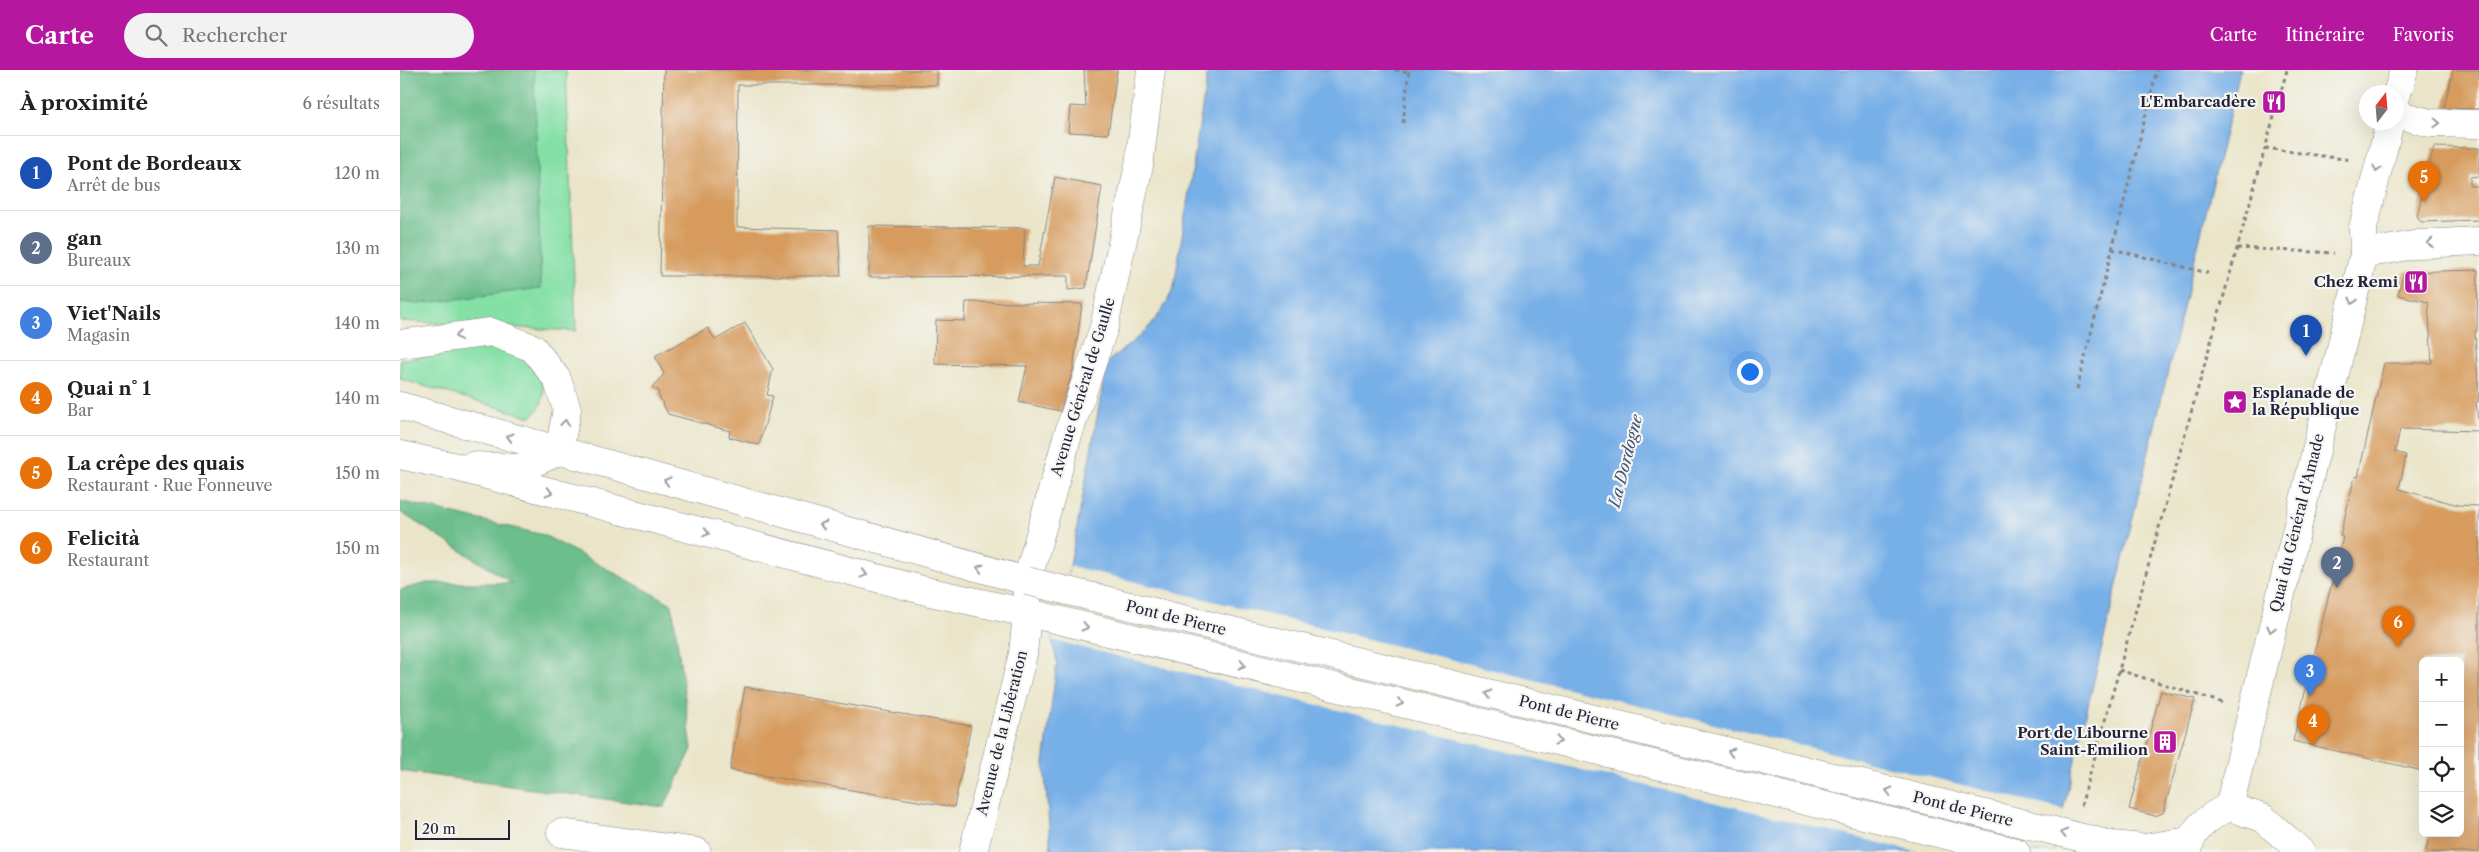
<!DOCTYPE html>
<html lang="fr">
<head>
<meta charset="utf-8">
<style>
	body { margin:0; font-family:"Libre Caslon Text",serif; background:#f2f2f2; color:#202124 }
	.controls { position:absolute; right:15px; bottom:15px; display:grid; overflow:hidden; border-radius:8px; box-shadow:0 5px 20px #0002 }
	.controls button { width:45px; height:45px; display:grid; place-items:center; padding:0; border:0; border-bottom:1px solid #e0e0e0; background:#fff; color:#202124; font:25px sans-serif }
	.compass { position:absolute; left:1959px; top:15px; width:45px; height:45px; border-radius:50%; background:#fff; box-shadow:0 5px 20px #0002; rotate:16deg }
	.scale { position:absolute; left:15px; bottom:12px; width:95px; box-sizing:border-box; padding-left:5px; border:2px solid #22223b; border-top:0; font-size:14px; line-height:18px; white-space:nowrap; color:#22223b; -webkit-text-stroke:4px #f6f6f2; paint-order:stroke }
	.you { position:absolute; left:1349px; top:301px; width:18px; height:18px; margin:-12px; border:4px solid #fff; border-radius:50%; background:#1a73e8; box-shadow:0 0 0 8px #1a73e833 }
	.badge { display:grid; place-items:center; width:32px; height:32px; border-radius:50%; background:#b5179e; color:#fff; font-size:16px; font-weight:700 }
	.pin { position:absolute; translate:-50% -41px; filter:drop-shadow(0 1px 2px #0008) }
	.pin::after { content:''; position:absolute; top:26px; width:18px; height:15px; background:inherit; clip-path:polygon(0 0,100% 0,50% 100%) }
	.list { margin:0; padding:0; list-style:none }
	h2 { display:flex; justify-content:space-between; align-items:center; height:65px; margin:0; padding:0 20px; font-size:21px }
	h2 small { font-size:16px; font-weight:400; color:#757577 }
	.list li { display:grid; grid-template-columns:32px 1fr auto; gap:15px; align-items:center; box-sizing:border-box; height:75px; padding:0 20px; border-top:1px solid #e0e0e0 }
	.list b { display:block; font-size:19px; white-space:nowrap }
	.list p { margin:0; font-size:16px; white-space:nowrap; color:#757577 }
	.list em { font-size:16px; font-style:normal; color:#757577 }
	.icon { flex:none; width:28px; height:28px; fill:none; stroke:currentColor; stroke-width:2; stroke-linecap:round; stroke-linejoin:round }
	.map { position:relative; flex:none; width:2079px; height:782px; overflow:hidden }
	header { display:flex; align-items:center; gap:30px; box-sizing:border-box; height:70px; padding:0 25px; background:#b5179e; color:#fff }
	header strong { font-size:24px }
	nav { display:flex; gap:28px; margin-inline-start:auto; font-size:18px }
	.search { width:350px; height:45px; background:#f2f2f2; display:flex; align-items:center; gap:12px; box-sizing:border-box; padding:0 18px; border-radius:28px; color:#757577; font-size:19px }
	main { display:flex }
	aside { flex:1; background:#fff }
	.map>svg:first-child { display:block }
</style>
</head>
<body>
<header>
<strong>Carte</strong>
<div class="search"><svg class="icon" aria-label="search" viewBox="0 0 24 24"><circle cx="10" cy="10" r="6"/><path d="M15 15l6 6"/></svg>Rechercher</div>
<nav><a>Carte</a><a>Itinéraire</a><a>Favoris</a></nav>
</header>
<main>
<aside>
<h2>À proximité<small>6 résultats</small></h2>
<ul class="list">
<li><span class="badge" style="background:#1a4fb4">1</span><div><b>Pont de Bordeaux</b><p>Arrêt de bus</p></div><em>120 m</em></li>
<li><span class="badge" style="background:#5c6f8a">2</span><div><b>gan</b><p>Bureaux</p></div><em>130 m</em></li>
<li><span class="badge" style="background:#3f7fe0">3</span><div><b>Viet'Nails</b><p>Magasin</p></div><em>140 m</em></li>
<li><span class="badge" style="background:#e8710a">4</span><div><b>Quai n° 1</b><p>Bar</p></div><em>140 m</em></li>
<li><span class="badge" style="background:#e8710a">5</span><div><b>La crêpe des quais</b><p>Restaurant · Rue Fonneuve</p></div><em>150 m</em></li>
<li><span class="badge" style="background:#e8710a">6</span><div><b>Felicità</b><p>Restaurant</p></div><em>150 m</em></li>
</ul>
</aside>
<div class="map">
<svg width="2079" height="782" viewBox="0 0 2079 782">
	<rect width="100%" height="100%" fill="#f6f6f2"/>
	<filter id="ink" filterUnits="userSpaceOnUse"><feTurbulence type="fractalNoise" baseFrequency=".02" numOctaves="2"/><feDisplacementMap in="SourceGraphic" scale="10" xChannelSelector="R" yChannelSelector="G"/><feConvolveMatrix kernelMatrix="1 2 1 2 8 2 1 2 1" color-interpolation-filters="sRGB"/></filter>
	<filter id="wash" filterUnits="userSpaceOnUse"><feTurbulence type="fractalNoise" baseFrequency=".0096" numOctaves="4" result="noise"/><feDisplacementMap in="SourceGraphic" scale="20" xChannelSelector="R" yChannelSelector="G"/><feGaussianBlur stdDeviation="1.12" result="paint"/><feColorMatrix in="noise" values="0 0 0 0 0 0 0 0 0 0 0 0 0 0 0 0 0 1.4 0 .05"/><feComposite in="paint" operator="in"/></filter>
	<g filter="url(#wash)">
		<rect width="100%" height="100%" fill="#eae5c9"/>
		<path fill="#85e0a6" stroke="#548170" d="M0,0H166L176,261L0,251Z
			M74,276C86,277 102,276 113,281C140,293 156,325 131,347L0,309V289L16,288Z"/>
		<path fill="#6cbe8b" stroke="#477063" d="M0,0H134L141,218L19,234L0,232Z
			M0,431L144,465L272,534L292,679L264,737L0,701V520L27,513H112L0,442Z"/>
		<path fill="#77afe7" stroke="#4c6891" d="M808,0H1840L1653,782H651L644,693L657,592L652,570L670,496L707,292C740,266 757,256 774,217Z"/>
		<path fill="#eae5c9" d="M670,496L1664,740L1653,782H1517L652,570Z"/>
		<g id="blocks">
			<path fill="#d69b5d" d="M264,0H537V15H338L337,157L438,160L441,206H260Z
				M684,0H717L708,64L668,62L670,36L686,37Z
				M2053,0H2079V39L2044,38Z
				M2034,77L2079,78V106L2070,107V116H2079V150L2021,152L2017,146Z
				M655,107L702,116L686,218L668,220V206L469,207V156L625,158L623,196H638Z
				M2078,200L2077,261L2075,262L2079,331L2076,332L2079,361L2000,359L1995,382L2006,385L1999,419L2058,435L2079,436V782H2026L2029,763H2060V591H2023V701L1893,671L1943,467L1940,466L1955,406L1958,407L1984,293H2032L2028,232L1998,225L2004,202Z
				M566,232L682,234L673,300L660,341L619,332L627,296L535,294L536,250L565,251Z
				M345,253L373,299L367,325L373,326L359,375L329,367L330,361L268,344L258,324L259,321L252,317L264,304L255,286L308,258L315,270Z
				M345,617L571,656L554,737L330,700Z
				M1761,621L1795,629L1763,743L1755,746L1729,739Z"/>
		</g>
	</g>
	<g filter="url(#ink)">
		<use href="#blocks" fill-opacity="0" stroke="#868482" stroke-width="1"/>
		<g fill="none" stroke-linecap="round" stroke-linejoin="round">
			<defs>
				<path id="minor" d="M1996,44L2030,53L2079,54
					M1964,184L2019,174L2079,171
					M0,274L91,262L133,278L157,309L167,339L159,381L122,398L72,396
					M161,763L297,782
					M573,782L623,584L627,544V511L667,368L704,257L739,95L751,0"/>
				<path id="secondary" d="M1996,27L2004,0
					M1829,737L1964,184L1963,158L1990,52"/>
				<path id="primary" d="M0,336L627,511
					M0,385L56,397L530,522L646,547L1616,782
					M1712,775L1744,778L1789,771
					M1788,782C1790,759 1810,746 1829,737L1863,748L1901,782"/>
			</defs>
			<use href="#minor" stroke="#868482" stroke-width="29"/>
			<use href="#secondary" stroke="#868482" stroke-width="29"/>
			<use href="#primary" stroke="#868482" stroke-width="29"/>
			<path stroke="#868482" stroke-width="3" stroke-dasharray="4 4" stroke-linecap="butt" d="M995,0L1009,2
				M1003,53L1009,0
				M1865,78L1951,90
				M1837,178L1934,183
				M1712,179L1808,203
				M1677,319L1757,0
				M1719,600L1823,633
				M1681,736L1887,0"/>
			<use href="#minor" stroke="#fff" stroke-width="28"/>
			<use href="#secondary" stroke="#fff" stroke-width="28"/>
			<use href="#primary" stroke="#fff" stroke-width="28"/>
			<defs>
				<path id="primary-bridge" d="M627,511L1712,775"/>
			</defs>
			<use href="#primary-bridge" stroke="#868482" stroke-width="29" stroke-linecap="butt"/>
			<use href="#primary-bridge" stroke="#fff" stroke-width="28"/>
		</g>
		<defs><path id="oneway-chevron" d="M-2-3.5L2.5 0L-2 3.5" fill="none" stroke-width="1.6" stroke-linecap="round" stroke-linejoin="round" transform="scale(1.25)"/></defs>
		<g stroke="#9c9ca7">
			<use href="#oneway-chevron" transform="translate(2037 53) rotate(2)"/>
			<use href="#oneway-chevron" transform="translate(1977 99) rotate(104)"/>
			<use href="#oneway-chevron" transform="translate(2030 173) rotate(177)"/>
			<use href="#oneway-chevron" transform="translate(1953 231) rotate(104)"/>
			<use href="#oneway-chevron" transform="translate(58 266) rotate(173)"/>
			<use href="#oneway-chevron" transform="translate(165 353) rotate(-83)"/>
			<use href="#oneway-chevron" transform="translate(110 367) rotate(-164)"/>
			<use href="#oneway-chevron" transform="translate(267 411) rotate(-164)"/>
			<use href="#oneway-chevron" transform="translate(149 422) rotate(15)"/>
			<use href="#oneway-chevron" transform="translate(423 455) rotate(-164)"/>
			<use href="#oneway-chevron" transform="translate(306 463) rotate(15)"/>
			<use href="#oneway-chevron" transform="translate(580 498) rotate(-164)"/>
			<use href="#oneway-chevron" transform="translate(464 504) rotate(15)"/>
			<use href="#oneway-chevron" transform="translate(685 557) rotate(14)"/>
			<use href="#oneway-chevron" transform="translate(1871 559) rotate(104)"/>
			<use href="#oneway-chevron" transform="translate(842 595) rotate(14)"/>
			<use href="#oneway-chevron" transform="translate(1088 624) rotate(-166)"/>
			<use href="#oneway-chevron" transform="translate(1000 633) rotate(14)"/>
			<use href="#oneway-chevron" transform="translate(1158 671) rotate(14)"/>
			<use href="#oneway-chevron" transform="translate(1331 682) rotate(-166)"/>
			<use href="#oneway-chevron" transform="translate(1489 721) rotate(-166)"/>
			<use href="#oneway-chevron" transform="translate(1664 763) rotate(-166)"/>
		</g>
	</g>
	<defs>
		<symbol id="restaurant-square" viewBox="-11 -11 22 22"><rect x="-9" y="-9" width="18" height="18" rx="4" fill="#b5179e" stroke="#f6f6f2"/><path d="M-5-6h1v4h1v-4h1v4h1v-4h1v5L-1.5 .5V6h-2V.5L-5-1ZM5-6V6H3V1.5H1.5Q1.5-4 5-6Z" fill="#fff"/></symbol>
		<symbol id="sight-square" viewBox="-11 -11 22 22"><rect x="-9" y="-9" width="18" height="18" rx="4" fill="#b5179e" stroke="#f6f6f2"/><path d="M0-6L1.8-2.2L6-1.7L2.9 1.2L3.7 5.4L0 3.3L-3.7 5.4L-2.9 1.2L-6-1.7L-1.8-2.2Z" fill="#fff"/></symbol>
		<symbol id="building-square" viewBox="-11 -11 22 22"><rect x="-9" y="-9" width="18" height="18" rx="4" fill="#b5179e" stroke="#f6f6f2"/><path d="M-4-6H4V6H1V3H-1V6H-4ZM-2.5-4.3h1.7v1.8h-1.7ZM.8-4.3h1.7v1.8H.8ZM-2.5-1h1.7V.8h-1.7ZM.8-1h1.7V.8H.8Z" fill="#fff"/></symbol>
	</defs>
	<g fill-rule="evenodd">
		<use href="#restaurant-square" x="1860" y="18" width="28" height="28"/>
		<use href="#restaurant-square" x="2002" y="198" width="28" height="28"/>
		<use href="#sight-square" x="1821" y="318" width="28" height="28"/>
		<use href="#building-square" x="1751" y="658" width="28" height="28"/>
	</g>
	<g text-anchor="middle" stroke-width="4.5" stroke-linejoin="round" paint-order="stroke">
		<g font-size="15" font-weight="bold" fill="#22223b" stroke="#f6f6f2" text-anchor="end">
			<text x="1856" y="37">L'Embarcadère</text>
			<text x="1998" y="217">Chez Remi</text>
			<text x="1852" y="328" text-anchor="start">Esplanade de<tspan x="1852" dy="17">la République</tspan></text>
			<text x="1748" y="668">Port de Libourne<tspan x="1748" dy="17">Saint-Emilion</tspan></text>
		</g>
		<g font-size="15" fill="#22223b" stroke="#f6f6f2">
			<text transform="translate(683 317) rotate(-73)" y="5">Avenue Général de Gaulle</text>
			<text transform="translate(1897 453) rotate(-76)" y="5">Quai du Général d'Amade</text>
			<text transform="translate(776 548) rotate(14)" y="5">Pont de Pierre</text>
			<text transform="translate(1169 643) rotate(14)" y="5">Pont de Pierre</text>
			<text transform="translate(602 663) rotate(-76)" y="5">Avenue de la Libération</text>
			<text transform="translate(1563 739) rotate(14)" y="5">Pont de Pierre</text>
		</g>
		<g font-size="16" font-style="italic" fill="#405377" stroke="#f6f6f2">
			<text transform="translate(1225 391) rotate(-76)" y="6">La Dordogne</text>
		</g>
	</g>
</svg>
<div class="controls">
<button>+</button>
<button>−</button>
<button><svg class="icon" aria-label="locate" viewBox="0 0 24 24"><circle cx="12" cy="12" r="6"/><path d="M12 2v4M12 18v4M2 12h4M18 12h4"/></svg></button>
<button><svg class="icon" aria-label="layers" viewBox="0 0 24 24"><path d="M12 4l9 5-9 5-9-5zM3 14l9 5 9-5"/></svg></button>
</div>
<svg class="compass" viewBox="-18 -18 36 36"><path d="M0-13l5 13h-10z" fill="#e53935"/><path d="M0 13l5-13h-10z" fill="#757577"/></svg>
<div class="scale">20 m</div>
<div class="you"></div>
<div class="pin badge" style="left:1906px;top:286px;background:#1a4fb4">1</div>
<div class="pin badge" style="left:1937px;top:518px;background:#5c6f8a">2</div>
<div class="pin badge" style="left:1910px;top:626px;background:#3f7fe0">3</div>
<div class="pin badge" style="left:1913px;top:676px;background:#e8710a">4</div>
<div class="pin badge" style="left:2024px;top:132px;background:#e8710a">5</div>
<div class="pin badge" style="left:1998px;top:577px;background:#e8710a">6</div>
</div>
</main>
</body>
</html>
